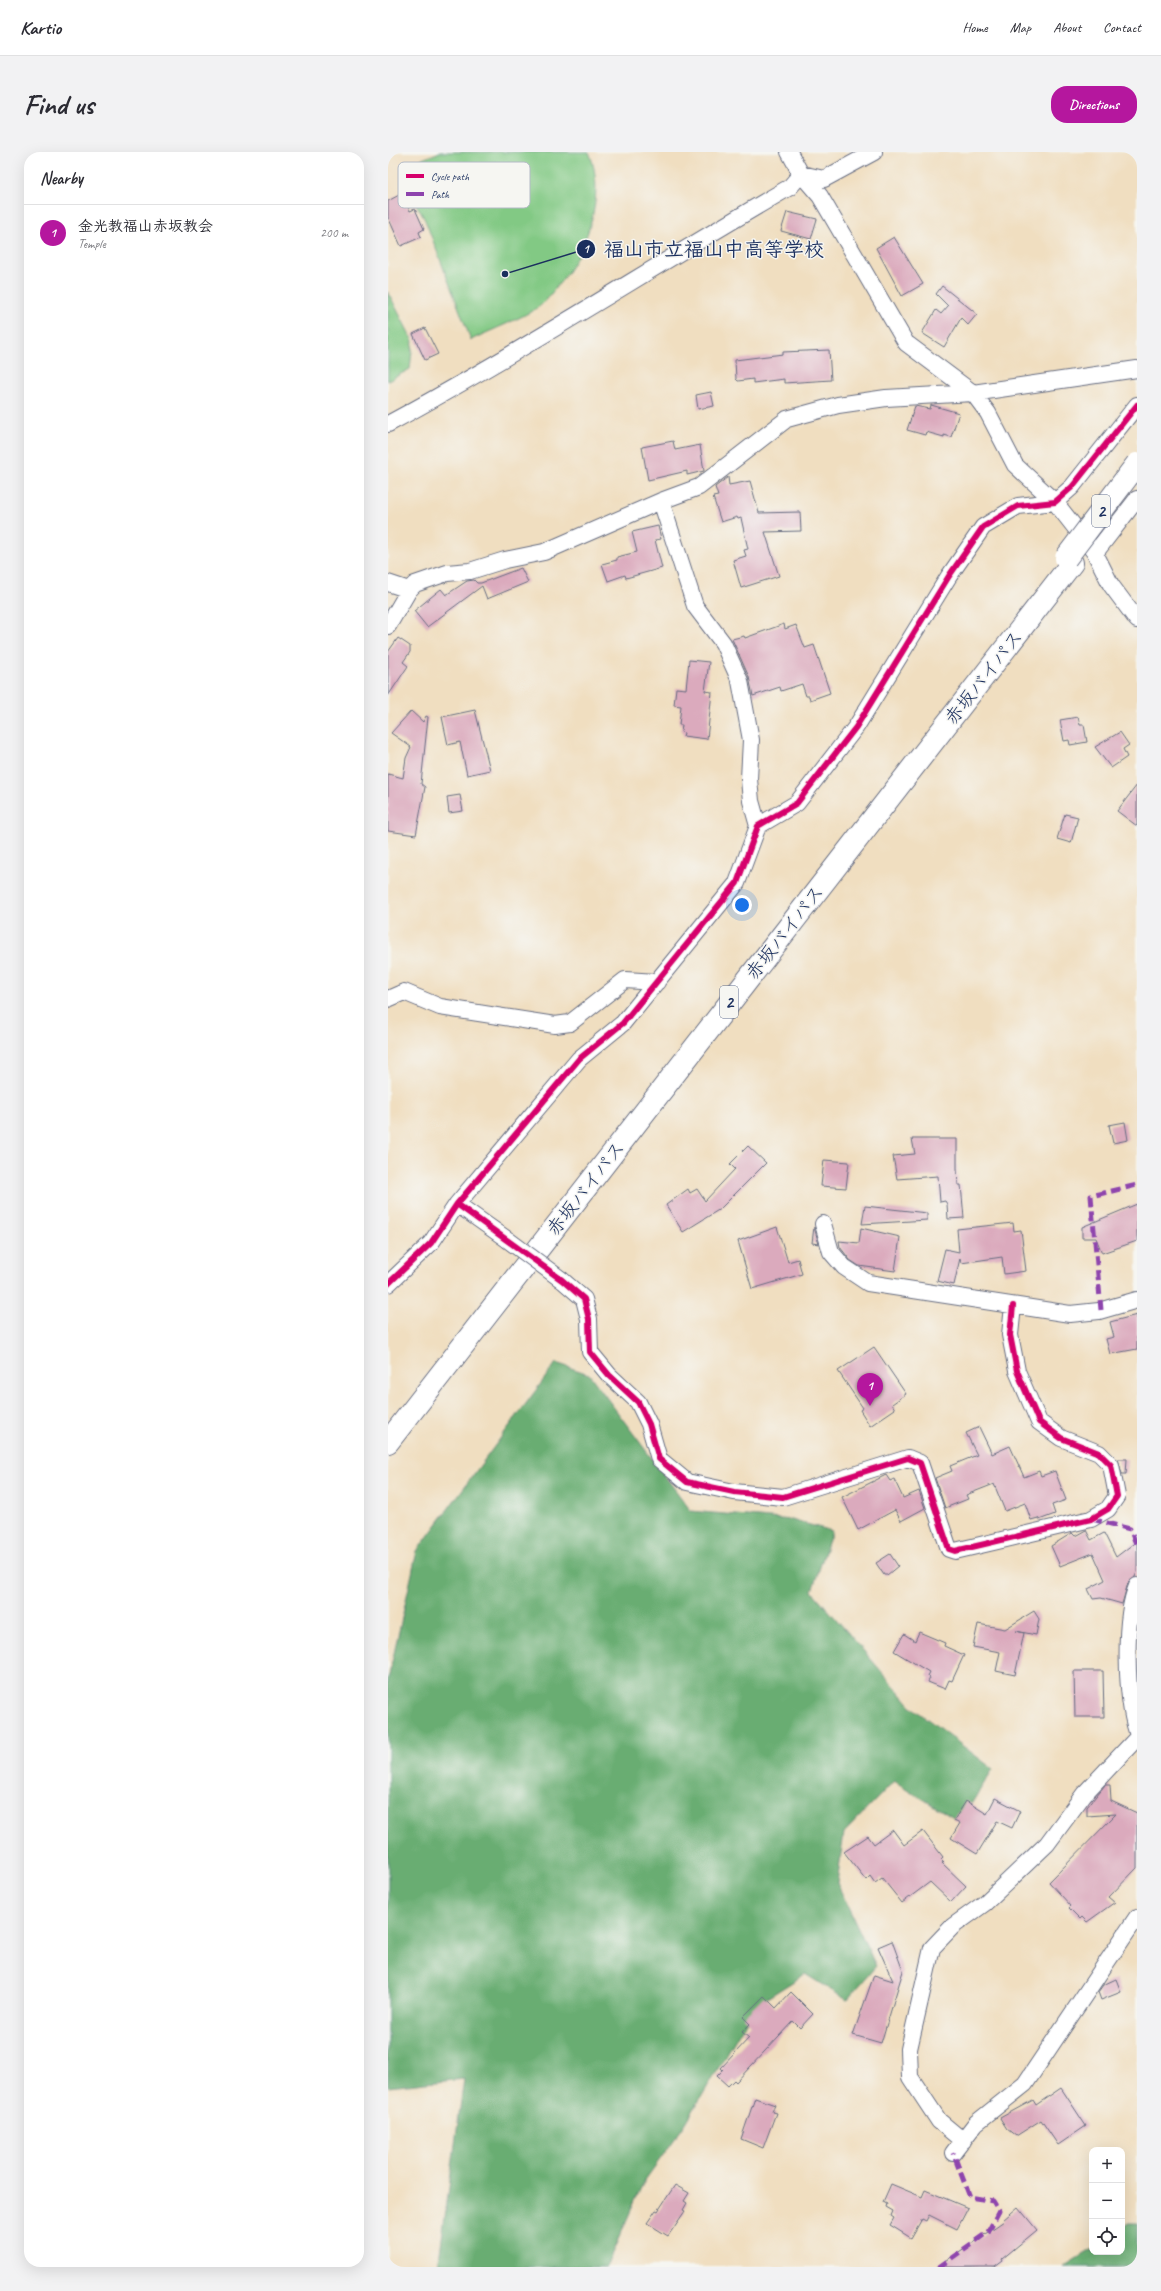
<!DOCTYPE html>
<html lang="en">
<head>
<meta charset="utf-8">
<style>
	body { margin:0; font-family:Caveat,"Klee One",sans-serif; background:#f2f2f3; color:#2b2b33 }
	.controls { position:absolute; right:12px; bottom:12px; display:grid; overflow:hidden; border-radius:8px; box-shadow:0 4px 16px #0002 }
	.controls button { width:36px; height:36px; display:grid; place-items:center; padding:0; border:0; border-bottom:1px solid #e1e1e2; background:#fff; color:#2b2b33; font:20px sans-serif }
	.you { position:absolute; left:354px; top:753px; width:14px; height:14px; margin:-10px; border:3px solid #fff; border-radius:50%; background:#1a73e8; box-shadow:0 0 0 6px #1a73e833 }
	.badge { display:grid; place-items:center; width:26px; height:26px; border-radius:50%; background:#b5179e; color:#fff; font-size:13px; font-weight:700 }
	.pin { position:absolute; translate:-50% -33px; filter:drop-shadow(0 1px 2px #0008) }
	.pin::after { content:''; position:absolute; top:21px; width:14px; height:12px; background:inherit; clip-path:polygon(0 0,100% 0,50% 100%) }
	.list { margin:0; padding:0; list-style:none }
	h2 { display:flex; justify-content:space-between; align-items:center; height:52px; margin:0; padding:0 16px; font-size:17px }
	h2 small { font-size:13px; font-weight:400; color:#7c7c81 }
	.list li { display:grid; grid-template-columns:26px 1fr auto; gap:12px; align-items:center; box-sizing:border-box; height:56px; padding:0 16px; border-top:1px solid #e1e1e2 }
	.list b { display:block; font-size:15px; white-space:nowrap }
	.list p { margin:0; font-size:13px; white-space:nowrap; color:#7c7c81 }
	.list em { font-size:13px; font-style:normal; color:#7c7c81 }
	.icon { flex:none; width:22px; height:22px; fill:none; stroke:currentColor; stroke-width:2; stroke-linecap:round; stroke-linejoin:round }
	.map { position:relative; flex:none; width:749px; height:2115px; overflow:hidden; border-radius:16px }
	header { display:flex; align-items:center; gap:24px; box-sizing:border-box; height:56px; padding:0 20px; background:#fff; border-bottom:1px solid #e1e1e2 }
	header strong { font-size:19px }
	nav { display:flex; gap:22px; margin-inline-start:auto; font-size:14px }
	.intro { display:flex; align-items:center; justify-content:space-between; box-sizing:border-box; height:96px; padding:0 24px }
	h1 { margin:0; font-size:28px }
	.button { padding:10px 18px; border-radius:16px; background:#b5179e; color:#fff; font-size:14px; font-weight:700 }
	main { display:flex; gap:24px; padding:0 24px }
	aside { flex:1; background:#fff; border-radius:16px; box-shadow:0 4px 16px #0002 }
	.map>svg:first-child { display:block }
</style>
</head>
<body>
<header>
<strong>Kartio</strong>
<nav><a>Home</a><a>Map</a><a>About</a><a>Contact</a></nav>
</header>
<div class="intro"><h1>Find us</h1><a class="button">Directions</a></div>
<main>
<aside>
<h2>Nearby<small></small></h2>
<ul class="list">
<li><span class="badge">1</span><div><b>金光教福山赤坂教会</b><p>Temple</p></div><em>200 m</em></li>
</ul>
</aside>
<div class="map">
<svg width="749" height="2115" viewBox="0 0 749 2115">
	<rect width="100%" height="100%" fill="#f6f6f2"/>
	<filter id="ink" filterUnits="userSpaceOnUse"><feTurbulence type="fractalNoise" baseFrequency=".025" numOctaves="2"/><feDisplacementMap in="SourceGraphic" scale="8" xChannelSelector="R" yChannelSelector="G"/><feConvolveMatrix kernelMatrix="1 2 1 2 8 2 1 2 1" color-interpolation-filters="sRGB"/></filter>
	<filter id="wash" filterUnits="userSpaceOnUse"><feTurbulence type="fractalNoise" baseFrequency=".012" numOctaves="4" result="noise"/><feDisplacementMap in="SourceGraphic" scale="16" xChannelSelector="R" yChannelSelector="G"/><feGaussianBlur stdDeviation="0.9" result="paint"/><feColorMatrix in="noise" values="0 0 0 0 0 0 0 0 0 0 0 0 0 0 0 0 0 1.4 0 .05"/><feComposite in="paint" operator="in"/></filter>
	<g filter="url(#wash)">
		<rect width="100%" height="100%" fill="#f0dec0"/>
		<path fill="#82c984" stroke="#4e7c71" d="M52,0H201C220,45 197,103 166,138C162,143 157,150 152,154C133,167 105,177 83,188L37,68L20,37L32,8Z
			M0,140L25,189L22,217L0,229Z"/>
		<path fill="#69ad72" stroke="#426e68" d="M168,1211L201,1222L303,1359L404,1368L444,1379L424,1439L525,1556L605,1617L572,1670L506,1629L456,1681L449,1731L488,1814L459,1848L417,1822L368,1853L296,1974L255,2031L218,2115H50L76,1927L0,1935V1528L29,1399Z
			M740,2071H749V2115H675L704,2097V2100H734V2076Z"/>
		<g id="blocks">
			<path fill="#dbaabd" d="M13,42L22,59L27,57L36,77L31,80L33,85L13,94L0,65V49Z
				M399,60L429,67L423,87L393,79Z
				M506,85L535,132L514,144L488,96Z
				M554,134L589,162L580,173L573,166L556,195L534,181L548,158L553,162L560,154L548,142Z
				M37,176L50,202L37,208L25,182Z
				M441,198L443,228L396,231V227L365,231V227L350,229L348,227L347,208L395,202V200Z
				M323,240L326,254L310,257L308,243Z
				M543,253L571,261L563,285L556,283V285L538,280L537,283L519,278L527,254L542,257Z
				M285,289L287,298L312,293L316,319L299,323V319L260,328L254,295Z
				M340,325L341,333L362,329L371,361L412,360L413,379L377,380L391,424L353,436L345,408L358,404L356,398L360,397L353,366L350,367L349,365L333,370L325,345L330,344L327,335Z
				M270,374L273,387L267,388L274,416L238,426L237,423L220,429L214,412L229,408V405L249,400L244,380Z
				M133,416L140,430L99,447L94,434L39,475L26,459L53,437L58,443L79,429L86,428L89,431H93Z
				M396,472L397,477L408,473L417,496L426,493L442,541L422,548L421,544H418L414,532L393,539L392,535L365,544L361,525L344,487L356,484L357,486Z
				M10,486L22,494V500L15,510L20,514L0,544V500Z
				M301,508L321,510L317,539L324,540L319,587L295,584L296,581L293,580L294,573H291L293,554L286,553L288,536L298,537Z
				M87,558L102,618L79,623L72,590L60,593L54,565Z
				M23,559L35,570L38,564L40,565L33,632L37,635L28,683L0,679V622L15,626L18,606L23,595L3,581Z
				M690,565L692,573H696L699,590L682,593L681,588L676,589L672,568Z
				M732,580L741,593L735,597L739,605L723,616L707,595Z
				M749,633V674L729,659Z
				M72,643L75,659L61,661L59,645Z
				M677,662L690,665L683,691L669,687Z
				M737,970L740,988L725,991L721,973Z
				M524,987H569V1017L570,1033H573L576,1066L560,1067L559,1052L557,1049L552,1050L550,1024L509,1027L505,1004L527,1002Z
				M360,994L378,1011L332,1057L295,1080L278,1053L300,1037L302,1041L309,1037L317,1049L347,1017L342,1012Z
				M436,1008L461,1010L458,1036L433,1034Z
				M749,1052V1089L714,1101L708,1086H694V1075Z
				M477,1054L539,1061V1068L474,1072Z
				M625,1071L626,1079L633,1078L638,1119L616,1122L614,1105L573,1111L572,1106L566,1133L549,1129L557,1097L571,1100L569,1077Z
				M389,1075L400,1110L410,1107L414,1122L364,1137L350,1089Z
				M426,1075L431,1092L424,1091Z
				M473,1076L512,1085L507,1119L471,1114L462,1108L452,1095L451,1089L471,1091Z
				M749,1163V1197L722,1202L718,1187L726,1185L722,1170Z
				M486,1195L518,1242L504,1252L507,1257L482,1274L472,1258L475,1256L450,1219Z
				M591,1275L604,1302L622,1294L636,1325L651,1319L653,1324L667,1319L678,1348L664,1353L667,1362L651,1368L650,1366L643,1368L637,1351L617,1359L606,1332L578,1343L580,1347L557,1356L547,1326L564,1319L562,1314L589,1303L578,1281Z
				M730,1307H739L738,1322H734Z
				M498,1323L502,1329L506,1327L515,1346L531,1339L537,1356L513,1369L507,1358L470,1378L454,1345Z
				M698,1378L703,1388L716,1381L728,1405L749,1389V1420L747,1425L740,1431L734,1452L713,1446L705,1447L700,1437L717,1428L705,1401L672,1414L663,1394L684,1381L687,1384Z
				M502,1402L510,1414L499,1423H496L488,1411Z
				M646,1459L651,1467L648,1483L628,1479L636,1481L627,1523L608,1519L612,1500L585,1495L590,1472L617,1477Z
				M531,1480L557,1491L556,1494L576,1503L564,1529L561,1528L557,1537L540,1530L542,1526L539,1524L541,1520L506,1499L516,1482L527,1489Z
				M686,1519H715L716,1565H687Z
				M717,1633H722L723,1649L749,1661V1716L721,1745L727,1750L699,1770L694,1765L692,1767L681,1756L683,1754L661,1730L728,1662L699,1664V1655Z
				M607,1646L632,1659L624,1676L609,1669L589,1702L563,1686L572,1671L566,1668L578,1649L599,1662Z
				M505,1678L516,1693L535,1679L555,1705L553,1707L556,1710L554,1711L578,1734L563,1750L542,1730L514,1751L494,1726L487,1731L482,1724L478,1728L456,1700L480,1684L486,1692Z
				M504,1789L515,1819L493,1891L465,1883L486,1823L505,1829L490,1795Z
				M728,1827L733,1840L713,1848L710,1840L715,1833Z
				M403,1840L425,1862L412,1876L405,1869L348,1930L346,1928L340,1934L329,1924L335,1918L333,1916L361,1886L354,1880L362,1872L355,1865L376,1844L388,1856Z
				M673,1936L698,1974L670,1993L653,1968L628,1984L619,1977L612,1966L645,1948L648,1953Z
				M367,1946L387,1953L384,1960L388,1961L375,1996L353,1987Z
				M503,2032L534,2045L537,2038L580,2056L569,2077L541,2063L538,2069L534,2067L523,2086L502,2073L506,2066L503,2064L505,2059L498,2055L499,2052L495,2050Z
				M287,2033L301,2041L296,2049L299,2051L295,2058L297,2059L280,2084L259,2071L268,2058L270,2059Z
				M630,2055L649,2078L614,2107L615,2109L607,2115H549L616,2069L615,2068Z"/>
		</g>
	</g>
	<g filter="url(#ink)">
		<use href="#blocks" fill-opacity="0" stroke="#666c80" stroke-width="1"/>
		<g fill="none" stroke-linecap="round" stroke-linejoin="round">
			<defs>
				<path id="minor" d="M401,0L413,22L432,44L518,191L585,241L600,261L627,313L667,350L707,401L723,433L749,468
					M0,272C137,198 267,113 402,35L413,22L436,27L486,0
					M273,349L307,454L335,491L352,529L363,588L361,627L363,649L370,674
					M707,401L749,347
					M0,431L21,438
					M0,474L21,438L27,432L59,421L82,419L117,408L156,400L273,349L311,335L399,267L450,253L498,246L585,241L749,217
					M0,847L16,840L52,855L167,873L182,871L237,828L269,830
					M69,1052L120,1088
					M435,1072L443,1100L456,1115L480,1131L682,1162L711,1159L749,1148
					M174,1128L196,1147L201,1167L202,1200L221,1223L250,1250L261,1272L271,1307L299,1330L346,1340L395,1345L520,1306L532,1311L561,1397L567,1399L703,1367L720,1357L729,1344L723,1313L711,1301L673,1286L651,1270L629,1219L622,1183L625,1154
					M0,1132L43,1091L69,1052L191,907L235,871L349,731L370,674L409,651L468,575L561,424L595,375L630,354L667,350L684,335L749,253
					M749,1434C735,1467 738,1546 749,1580
					M575,1989L551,1969L522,1925L521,1897L544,1796L565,1774L597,1751L659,1692L696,1642L749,1586
					M565,2001L588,1971L637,1932L749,1765"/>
				<path id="trunk" d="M0,1290L684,411"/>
			</defs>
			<use href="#minor" stroke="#666c80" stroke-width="18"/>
			<use href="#trunk" stroke="#666c80" stroke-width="24"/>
			<use href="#minor" stroke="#fff" stroke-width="16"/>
			<use href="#trunk" stroke="#fff" stroke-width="22"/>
			<defs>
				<path id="minor-bridge" d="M120,1088L174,1128"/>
				<path id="trunk-bridge" d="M678,406L749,312"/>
			</defs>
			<use href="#minor-bridge" stroke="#666c80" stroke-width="18" stroke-linecap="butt"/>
			<use href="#trunk-bridge" stroke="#666c80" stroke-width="24" stroke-linecap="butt"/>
			<use href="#minor-bridge" stroke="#fff" stroke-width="16"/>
			<use href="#trunk-bridge" stroke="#fff" stroke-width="22"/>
			<path stroke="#8e44ad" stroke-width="5" stroke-dasharray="10 5" stroke-linecap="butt" d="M713,1158L703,1044L749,1033
				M704,1367L742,1377L749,1394
				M551,2115L600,2080L611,2059L605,2049L582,2045L565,2001"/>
			<defs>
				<path id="cycleway" d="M69,1052L174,1128L196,1147L201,1167L202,1200L221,1223L250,1250L261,1272L271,1307L299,1330L346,1340L395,1345L520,1306L532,1311L561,1397L567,1399L703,1367L720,1357L729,1344L723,1313L711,1301L673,1286L651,1270L629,1219L622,1183L625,1154
					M0,1132L43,1091L69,1052L191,907L235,871L349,731L370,674L409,651L468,575L561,424L595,375L630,354L667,350L684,335L749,253"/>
			</defs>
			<use href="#cycleway" stroke="#f6f6f2" stroke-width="8"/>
			<use href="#cycleway" stroke="#d6006c" stroke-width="6"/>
		</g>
	</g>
	<g text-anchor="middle" stroke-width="3" stroke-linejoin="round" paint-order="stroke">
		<g fill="#f6f6f2" stroke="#5d6b8a" stroke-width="1">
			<rect x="704" y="343" width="18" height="32" rx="3"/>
			<rect x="332" y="834" width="18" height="32" rx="3"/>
		</g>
		<g font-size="18" font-weight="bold" fill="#1b2f5e">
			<text x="713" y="365">2</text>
			<text x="341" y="856">2</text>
		</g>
		<g font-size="19" fill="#1b2f5e" stroke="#f6f6f2">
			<text transform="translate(595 525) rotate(-52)" y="7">赤坂バイパス</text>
			<text transform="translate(396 780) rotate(-52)" y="7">赤坂バイパス</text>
			<text transform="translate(197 1036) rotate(-52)" y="7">赤坂バイパス</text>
		</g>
	</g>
	<rect x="10" y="10" width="132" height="46" rx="6" fill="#f6f6f2" stroke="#b4bac6" stroke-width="1"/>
	<rect x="18" y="22" width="18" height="4" fill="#d6006c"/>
	<rect x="18" y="40" width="18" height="4" fill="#8e44ad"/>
	<g font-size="11" fill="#1b2f5e">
		<text x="43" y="28">Cycle path</text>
		<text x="43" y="46">Path</text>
	</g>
	<path fill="none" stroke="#1b2f5e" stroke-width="1.5" d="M117 122L198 97"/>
	<g fill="#1b2f5e" stroke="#f6f6f2" stroke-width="1.5">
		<circle cx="117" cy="122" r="4"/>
		<circle cx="198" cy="97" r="10"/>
	</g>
	<g font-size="12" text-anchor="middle" font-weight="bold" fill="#fff">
		<text x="198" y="101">1</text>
	</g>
	<g font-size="20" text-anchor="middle" font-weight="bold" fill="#1b2f5e" stroke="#f6f6f2" stroke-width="3" stroke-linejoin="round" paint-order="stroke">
		<text x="326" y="104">福山市立福山中高等学校</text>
	</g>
</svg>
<div class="controls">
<button>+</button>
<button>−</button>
<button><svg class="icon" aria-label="locate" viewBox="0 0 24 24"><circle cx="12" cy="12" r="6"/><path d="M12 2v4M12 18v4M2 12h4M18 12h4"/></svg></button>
</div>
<div class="you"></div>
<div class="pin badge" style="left:482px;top:1254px">1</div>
</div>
</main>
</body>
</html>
